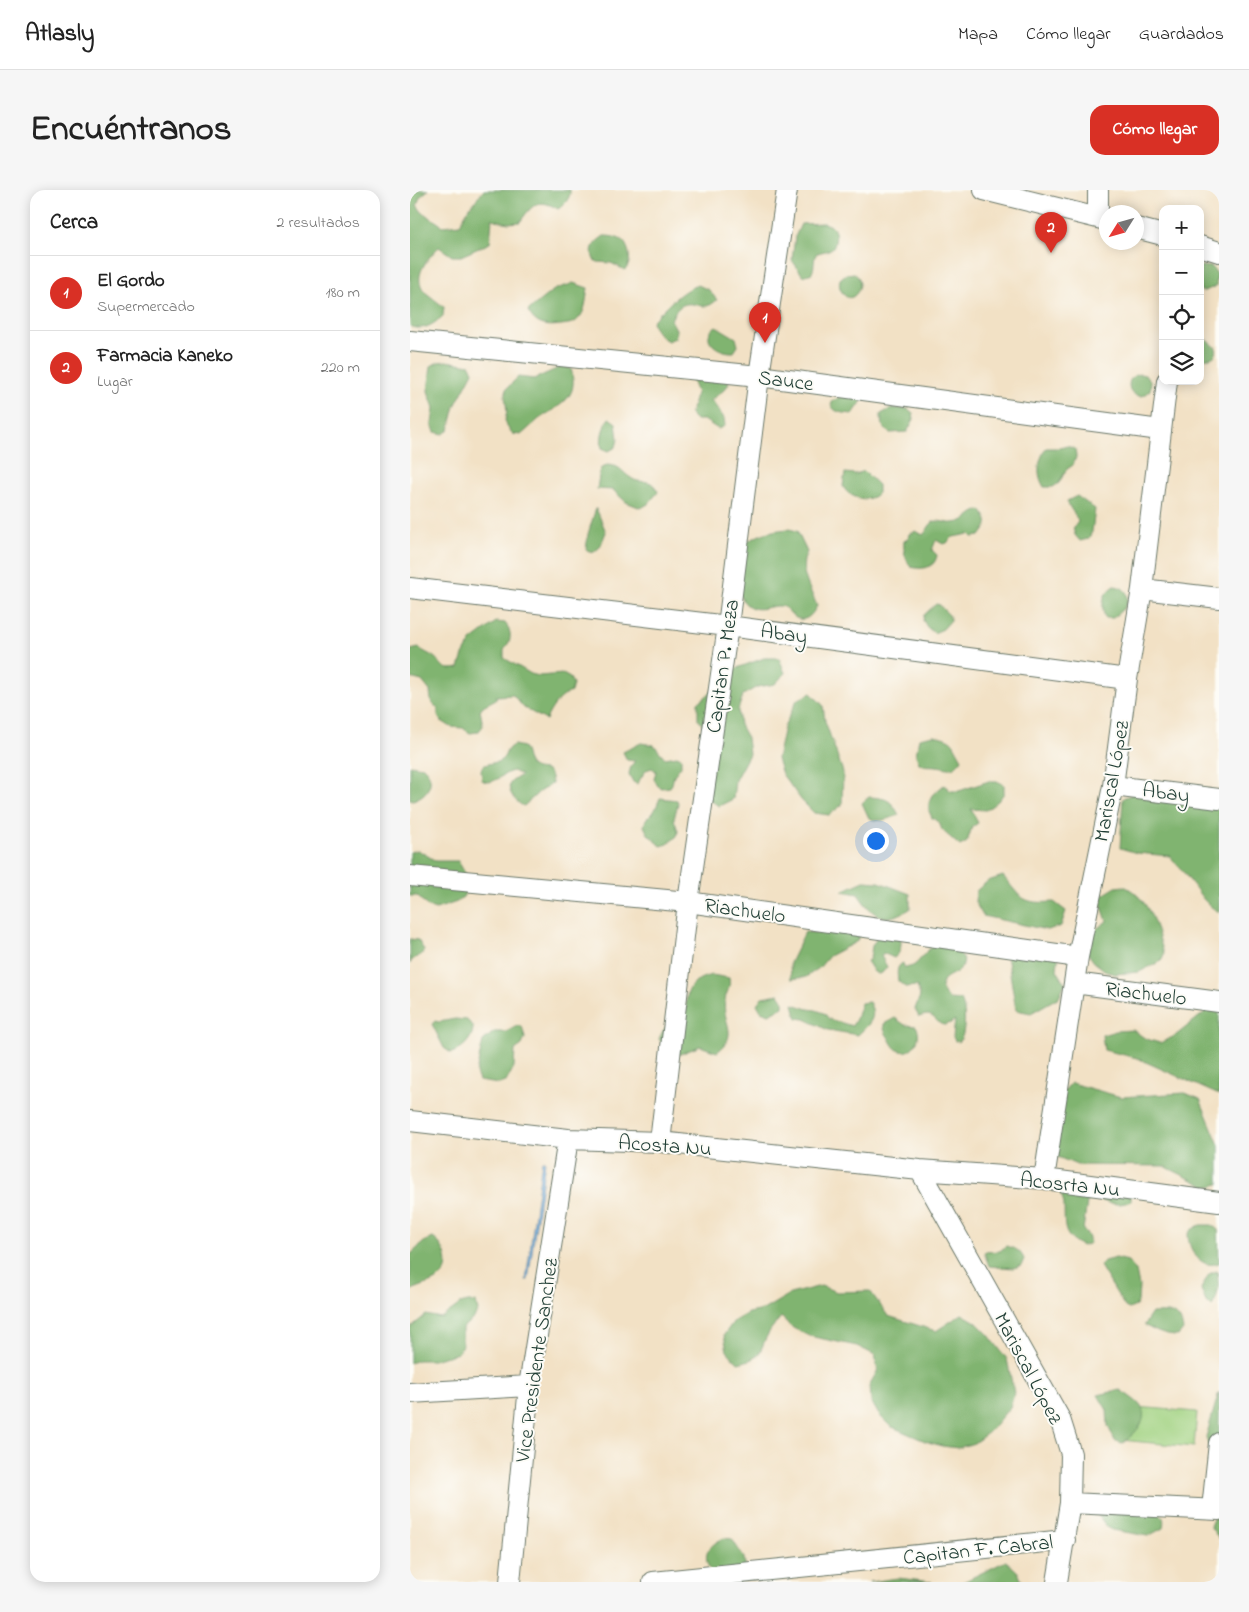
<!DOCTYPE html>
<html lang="es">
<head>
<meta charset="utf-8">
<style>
	body { margin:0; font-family:"Indie Flower",sans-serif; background:#f6f6f6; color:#222 }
	.controls { position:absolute; right:15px; top:15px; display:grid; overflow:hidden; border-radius:10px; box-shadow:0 2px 12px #0003 }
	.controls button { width:45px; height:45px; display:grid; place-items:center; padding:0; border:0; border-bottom:1px solid #e0e0e0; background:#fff; color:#222; font:25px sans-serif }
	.compass { position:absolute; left:689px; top:15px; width:45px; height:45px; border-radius:50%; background:#fff; box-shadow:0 2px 12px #0003; rotate:233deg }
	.you { position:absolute; left:465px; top:650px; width:18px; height:18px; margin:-12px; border:4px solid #fff; border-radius:50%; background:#1a73e8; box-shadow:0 0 0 8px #1a73e833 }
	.badge { display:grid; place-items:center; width:32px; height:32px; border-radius:50%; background:#d93025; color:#fff; font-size:16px; font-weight:700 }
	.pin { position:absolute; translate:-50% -41px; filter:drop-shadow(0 1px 2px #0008) }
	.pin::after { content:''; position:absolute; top:26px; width:18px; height:15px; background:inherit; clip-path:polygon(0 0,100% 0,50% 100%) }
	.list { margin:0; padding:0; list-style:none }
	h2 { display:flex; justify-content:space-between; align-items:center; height:65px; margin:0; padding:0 20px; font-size:21px }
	h2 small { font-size:16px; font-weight:400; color:#767676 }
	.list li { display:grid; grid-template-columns:32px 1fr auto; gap:15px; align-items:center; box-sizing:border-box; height:75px; padding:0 20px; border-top:1px solid #e0e0e0 }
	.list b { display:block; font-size:19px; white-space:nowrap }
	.list p { margin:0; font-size:16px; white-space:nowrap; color:#767676 }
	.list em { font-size:16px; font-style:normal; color:#767676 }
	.icon { flex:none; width:28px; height:28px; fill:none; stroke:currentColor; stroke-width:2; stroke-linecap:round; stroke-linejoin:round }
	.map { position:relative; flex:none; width:809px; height:1392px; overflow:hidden; border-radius:15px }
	header { display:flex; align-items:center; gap:30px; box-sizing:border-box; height:70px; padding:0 25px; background:#fff; border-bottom:1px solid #e0e0e0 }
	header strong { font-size:24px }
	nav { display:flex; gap:28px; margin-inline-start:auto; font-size:18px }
	.intro { display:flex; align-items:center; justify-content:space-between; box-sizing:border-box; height:120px; padding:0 30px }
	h1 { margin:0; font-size:35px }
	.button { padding:12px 22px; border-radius:15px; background:#d93025; color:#fff; font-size:18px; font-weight:700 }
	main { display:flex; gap:30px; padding:0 30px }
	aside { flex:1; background:#fff; border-radius:15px; box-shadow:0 2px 12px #0003 }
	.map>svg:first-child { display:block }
</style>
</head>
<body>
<header>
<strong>Atlasly</strong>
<nav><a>Mapa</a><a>Cómo llegar</a><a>Guardados</a></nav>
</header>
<div class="intro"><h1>Encuéntranos</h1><a class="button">Cómo llegar</a></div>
<main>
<aside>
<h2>Cerca<small>2 resultados</small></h2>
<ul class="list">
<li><span class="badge">1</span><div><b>El Gordo</b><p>Supermercado</p></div><em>180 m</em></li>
<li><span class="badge">2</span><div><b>Farmacia Kaneko</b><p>Lugar</p></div><em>220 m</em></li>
</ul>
</aside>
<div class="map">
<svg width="809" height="1392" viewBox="0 0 809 1392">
	<rect width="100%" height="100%" fill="#fdfcf7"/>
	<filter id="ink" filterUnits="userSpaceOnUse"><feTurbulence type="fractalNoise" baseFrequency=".02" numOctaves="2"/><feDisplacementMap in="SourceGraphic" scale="10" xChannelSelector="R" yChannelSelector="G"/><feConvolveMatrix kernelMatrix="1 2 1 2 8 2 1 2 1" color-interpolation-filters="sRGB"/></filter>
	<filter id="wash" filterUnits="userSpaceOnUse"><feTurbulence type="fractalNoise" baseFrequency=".0096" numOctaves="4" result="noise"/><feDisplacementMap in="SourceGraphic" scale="20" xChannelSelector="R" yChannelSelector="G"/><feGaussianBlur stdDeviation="1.12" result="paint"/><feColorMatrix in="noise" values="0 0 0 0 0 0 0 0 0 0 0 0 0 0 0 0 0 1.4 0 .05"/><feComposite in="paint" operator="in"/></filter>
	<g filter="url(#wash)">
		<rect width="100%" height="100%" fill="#f2e1c5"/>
		<path fill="#a1d281" stroke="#60885a" d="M714,1216L787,1222L784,1257L711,1250Z"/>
		<path fill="#80b46f" stroke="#507852" d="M0,0H18L10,7L7,15L12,22L33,36L50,34L57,21L74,0H160C161,8 154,15 148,19C128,7 122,15 110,32L98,33L82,29L80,53L51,66H42L29,57C18,68 1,86 15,102C21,107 28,112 34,117L33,126C24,134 13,142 0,136Z
			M413,33C416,34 418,34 421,36C427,40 427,53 422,58C417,62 411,61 406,64C403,70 405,77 402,83L393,86L382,70L385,47L391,34Z
			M194,46C200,46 208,47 213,51C220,58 222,74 215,80L201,73L188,72L184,70C179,58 185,52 194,46Z
			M790,76L802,77L807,84L806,96L795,101H790Z
			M444,83C459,93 441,119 432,102C429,97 429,94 430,89L436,84Z
			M163,93L178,98C176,108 176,121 169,128C165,134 158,134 151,135C136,137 126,136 118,121C123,116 138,104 144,100C150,97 157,96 163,93Z
			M288,95L299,100L307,110C303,113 300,116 295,116C291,117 287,114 283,114C271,112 265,120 261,130L267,141L265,148L258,151C250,147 244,140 242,131C256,118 270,100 288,95Z
			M306,136L326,148L328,156L324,162C308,163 288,149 306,136Z
			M790,145C794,150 803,153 806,158C809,169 796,169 790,168Z
			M36,171L60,175L63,182L45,216L39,240L33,244L25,242L22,234L24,218L18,201L21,176L28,172Z
			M153,176L161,179C170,209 149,215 129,229C123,234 117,240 111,245L103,244L98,238L95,230L97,222L95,206L96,199L108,187L124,189Z
			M719 195a11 11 0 1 1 22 0a11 11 0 1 1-22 0Z
			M316,186L319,194L314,200L301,210L314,228L315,236L308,239L294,230H286L280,224C284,217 283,211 287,203L281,188Z
			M440,201L454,208L443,224C435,223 425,224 421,215L423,211Z
			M482,218L498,219L503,223L504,229L497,242L480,243L474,239L471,228V224Z
			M199,228L206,233L208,249L206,257L199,261L192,258C190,247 193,237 199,228Z
			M657,256L665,259L666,267L663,275L656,280L649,293L643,297H634C626,284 628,271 636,258H650Z
			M197,275C212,276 210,281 221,288C232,296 240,285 248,302L238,314L231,318L216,312L203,300L187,299L190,279Z
			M454,281L468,295V303C459,314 438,308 433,296L435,283L446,284Z
			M667,306L685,319L682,342L678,349L670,351L665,345L663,338L668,332C666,324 660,320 657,311Z
			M186,318L196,342L190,357L184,362L176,360L178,344Z
			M571,320C580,333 579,334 570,346L562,347L559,344L543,347L537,353L533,354L526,350L522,360L527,365C525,378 513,380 501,377C495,369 493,360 494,351L498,349L499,344L506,341L513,345C517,341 519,335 523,332C528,329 537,334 543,333C559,332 558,323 571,320Z
			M379,339L387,341L397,362C387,379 401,400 407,416C403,423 398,431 389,429C380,427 379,417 370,416C359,415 347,424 336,414C327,406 323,375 320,362C343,348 351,341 379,339Z
			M704,396C713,397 717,400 718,410L715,417L703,428H695C691,416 692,403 704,396Z
			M526,414L530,415C533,421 539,422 541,430L533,439L524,443L517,437L513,430L514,425Z
			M86,432L95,433C103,443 101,451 94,460V468L121,484L129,486L153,484L160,488L163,494L161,502C149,507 141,518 136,530L114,518L103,505L86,506V509L73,516L70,520L73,536L68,542L60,543L53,538L41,537L30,530L28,526V518C20,513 21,510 20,501L12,491L0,488V460L9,458C14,462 20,464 24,467C35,476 31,481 49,478L53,465L61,451Z
			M354,468H369L375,483L365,494L347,497L333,505L328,520L330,535L337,548L339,564L325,590L323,609L309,616C273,593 286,578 301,546L288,529V513L300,503L310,489L322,480Z
			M401,503L413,515L415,531L433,582L432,615L419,625L404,623L392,611L372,584L367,569L374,537L387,510Z
			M524,545C546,550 541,551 552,569C542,583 539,577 526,576C518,575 516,577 509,573L506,565L509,548Z
			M231,553L244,555L255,568L267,566L271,568V576L264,585L262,594L260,597L252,598L248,596L244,589L246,581L242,578L236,580L227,594L223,592L219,584L221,576L225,571L217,570L213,562Z
			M104,555L113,557C117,562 116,570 120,575C130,585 140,572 142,593L129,602L114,616C107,614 95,600 101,592C103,590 109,587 111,585L103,581C92,583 83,597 72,590L71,581L72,577C78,572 86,574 91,570C98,565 94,559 104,555Z
			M0,575L13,577C27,589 19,605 3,610L0,609Z
			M579,591H587L594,595V603L589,610L583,615L576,620L561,619L568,633L562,637L557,652L550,656L532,640L529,632L522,628L519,621V613L522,605L534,595L541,601H549Z
			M742,596L809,619V722C794,714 790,703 780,691C774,682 766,674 760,666L727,663L710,658L713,608Z
			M459,607C476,608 481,609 489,625C478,629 470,633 459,628L452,613Z
			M250,608L267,610L268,613L264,629L268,641L267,646L258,654L251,656L238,644L234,636L236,629L245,620Z
			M8,660L26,671H48L55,683L58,698L53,707L47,712L26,719L18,717L7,706H0V662Z
			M593,686C612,709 612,714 644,712L656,721L651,736L637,740L573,726L565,712L566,701L578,691Z
			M454,691L469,692L500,704V719C474,734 464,728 448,704L432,701Z
			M714,696C741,709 746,738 754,764L751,771L729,782L705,784L697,782L684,772L674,758L685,740L697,731L691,714L693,705L706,697Z
			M438,734L454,738L446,752L419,766L409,778L396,787L381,789L380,773L395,742L408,743Z
			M468,746L491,749C491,757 491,763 484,768L473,763L471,766L477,777L472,783L468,784L464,782L457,771L460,769L462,756Z
			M0,749L8,750L14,760L12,764L2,770L0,774Z
			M526,754C536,757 565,764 549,780C543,786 532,785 531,798L538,809L551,810C556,818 556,845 549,852L545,851L543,847L545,830C528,843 528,826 518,825C515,825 512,826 509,827L505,819L510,806L507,796L495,797L488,791C487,783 486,776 493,773L494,777C505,779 509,770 515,763C518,760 522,757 526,754Z
			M649,762L647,780L655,793L649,807L621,823L606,820L597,765Z
			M302,785L319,788C321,799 316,801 315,811C311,832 331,844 307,862L290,856L268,865L254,857L249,849C253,837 265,828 276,820C276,800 280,790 302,785Z
			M369,804L373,810V817L359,824L351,821L347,814L352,807Z
			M809,811V905L727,868L694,860L692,845L706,841L723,840L736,849L750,853L765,846Z
			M459,812C468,828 459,834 448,845L418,840L395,829L387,828L383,814L398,819L406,820L414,823L419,829L442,836L446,829L451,813Z
			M485,828L495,835L506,836C516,851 493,875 481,852C478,845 473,842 474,834Z
			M45,829L57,830L63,836C64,848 52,860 41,863L34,858L22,834L25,831L29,832Z
			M107,836H112L115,848L112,855L105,860L104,877L96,892L89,894L69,891L66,883L73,851L84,842H96Z
			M661,893L711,907L775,903L790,909L809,955V994L797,997L754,976L667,975L638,963L640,917Z
			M649,1000L721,1003V1011C708,1017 696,1013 683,1007L677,1012L673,1040L678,1045L680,1053L673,1056C651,1047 655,1035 654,1015C654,1010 651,1005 649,1000Z
			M790,1035H802L808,1040L809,1073C791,1080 778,1060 778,1044L781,1040Z
			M23,1048C30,1053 34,1059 36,1067C42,1091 15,1093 0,1101V1065L15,1051Z
			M596,1056C605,1058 610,1060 614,1069L611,1076L603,1078L579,1076L574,1062L590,1061Z
			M706,1068L718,1071L726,1081L729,1096L728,1112L726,1116L719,1119L715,1117L690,1076L694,1071Z
			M807,1081C809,1094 809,1106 802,1116L796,1112L791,1099L799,1084Z
			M411,1096L427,1102L460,1101L478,1126L526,1141L552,1124L566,1132L578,1144L597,1169L604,1203L600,1217L579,1242L564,1253L548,1258L532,1256L515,1251L480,1236L469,1225L461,1211L460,1194L468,1180L465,1165L447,1156L399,1146L383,1138L371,1127C367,1132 361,1138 358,1144C348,1163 353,1168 328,1173L317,1161L314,1145L324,1131L338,1123L353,1120L380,1104Z
			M58,1112H66L68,1121L64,1128L52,1138V1155L48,1163L23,1170H8L0,1173V1138L16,1125L31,1128L50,1114Z
			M742,1123C759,1123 770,1120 773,1140L768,1146C754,1146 745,1141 734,1135Z
			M710,1200C716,1204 724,1209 729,1214C742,1229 724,1244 713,1253L705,1251L698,1236L697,1220L688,1205Z
			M809,1202V1279L801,1265L796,1247Z
			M737,1317C749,1323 756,1323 753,1338L738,1346L703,1340L697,1337L686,1323L695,1325Z
			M809,1321V1349L800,1336L806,1322Z
			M314,1348L322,1349L334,1368L336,1379L306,1390C293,1371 291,1359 314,1348Z
			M596,1371L608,1382L612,1392H553Z
			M488,1388L522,1392H460Z"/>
		<path fill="#75b1e6" stroke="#4a778d" d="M132,971H135L118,1090H116Z"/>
	</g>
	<g filter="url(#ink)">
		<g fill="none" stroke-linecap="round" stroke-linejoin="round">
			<defs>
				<path id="minor" d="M574,0L696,30
					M688,27V0
					M726,38L753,45
					M790,56L809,62
					M0,151L349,186L750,240
					M0,398L318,436L717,489
					M732,399L809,408
					M703,596L809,609
					M0,686L278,712L668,767
					M664,793L809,812
					M0,931L158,949L250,952L510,980L634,989L809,1012
					M250,952L278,712L318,436L349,186L377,0
					M510,980L650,1229L661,1264L660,1313L647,1392
					M634,989L668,767L703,596L717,489L732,399L757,191
					M0,1203L119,1196
					M660,1313L809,1320
					M802,1319L809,1253
					M100,1392L119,1196L158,949
					M243,1392L655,1350"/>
			</defs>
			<use href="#minor" stroke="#697667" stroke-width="22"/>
			<use href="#minor" stroke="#fff" stroke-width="20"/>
		</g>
	</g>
	<g text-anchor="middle" stroke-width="4" stroke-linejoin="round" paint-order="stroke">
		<g font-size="21" fill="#1f3d34" stroke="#fdfcf7">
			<text transform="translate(376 190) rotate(7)" y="7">Sauce</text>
			<text transform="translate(374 443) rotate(8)" y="7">Abay</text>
			<text transform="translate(312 476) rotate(-82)" y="7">Capitan P. Meza</text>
			<text transform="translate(701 591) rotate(-80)" y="7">Mariscal López</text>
			<text transform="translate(756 602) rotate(7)" y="7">Abay</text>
			<text transform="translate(335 720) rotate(8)" y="7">Riachuelo</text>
			<text transform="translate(736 803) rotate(7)" y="7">Riachuelo</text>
			<text transform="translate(255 955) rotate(4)" y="7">Acosta Nu</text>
			<text transform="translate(660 994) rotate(6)" y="7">Acosrta Nu</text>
			<text transform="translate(126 1170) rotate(-82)" y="7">Vice Presidente Sanchez</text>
			<text transform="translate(619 1178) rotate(62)" y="7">Mariscal López</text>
			<text transform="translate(568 1359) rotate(-6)" y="7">Capitan F. Cabral</text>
		</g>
	</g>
</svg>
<div class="controls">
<button>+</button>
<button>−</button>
<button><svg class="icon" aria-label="locate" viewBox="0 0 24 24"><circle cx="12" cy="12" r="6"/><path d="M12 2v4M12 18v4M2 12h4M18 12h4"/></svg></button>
<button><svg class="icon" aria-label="layers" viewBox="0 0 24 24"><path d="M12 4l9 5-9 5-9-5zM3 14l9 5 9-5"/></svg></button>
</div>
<svg class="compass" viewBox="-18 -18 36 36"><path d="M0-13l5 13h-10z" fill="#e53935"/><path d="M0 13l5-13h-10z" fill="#767676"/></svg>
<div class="you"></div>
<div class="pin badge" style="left:355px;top:153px">1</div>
<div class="pin badge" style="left:641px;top:63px">2</div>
</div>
</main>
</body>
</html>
